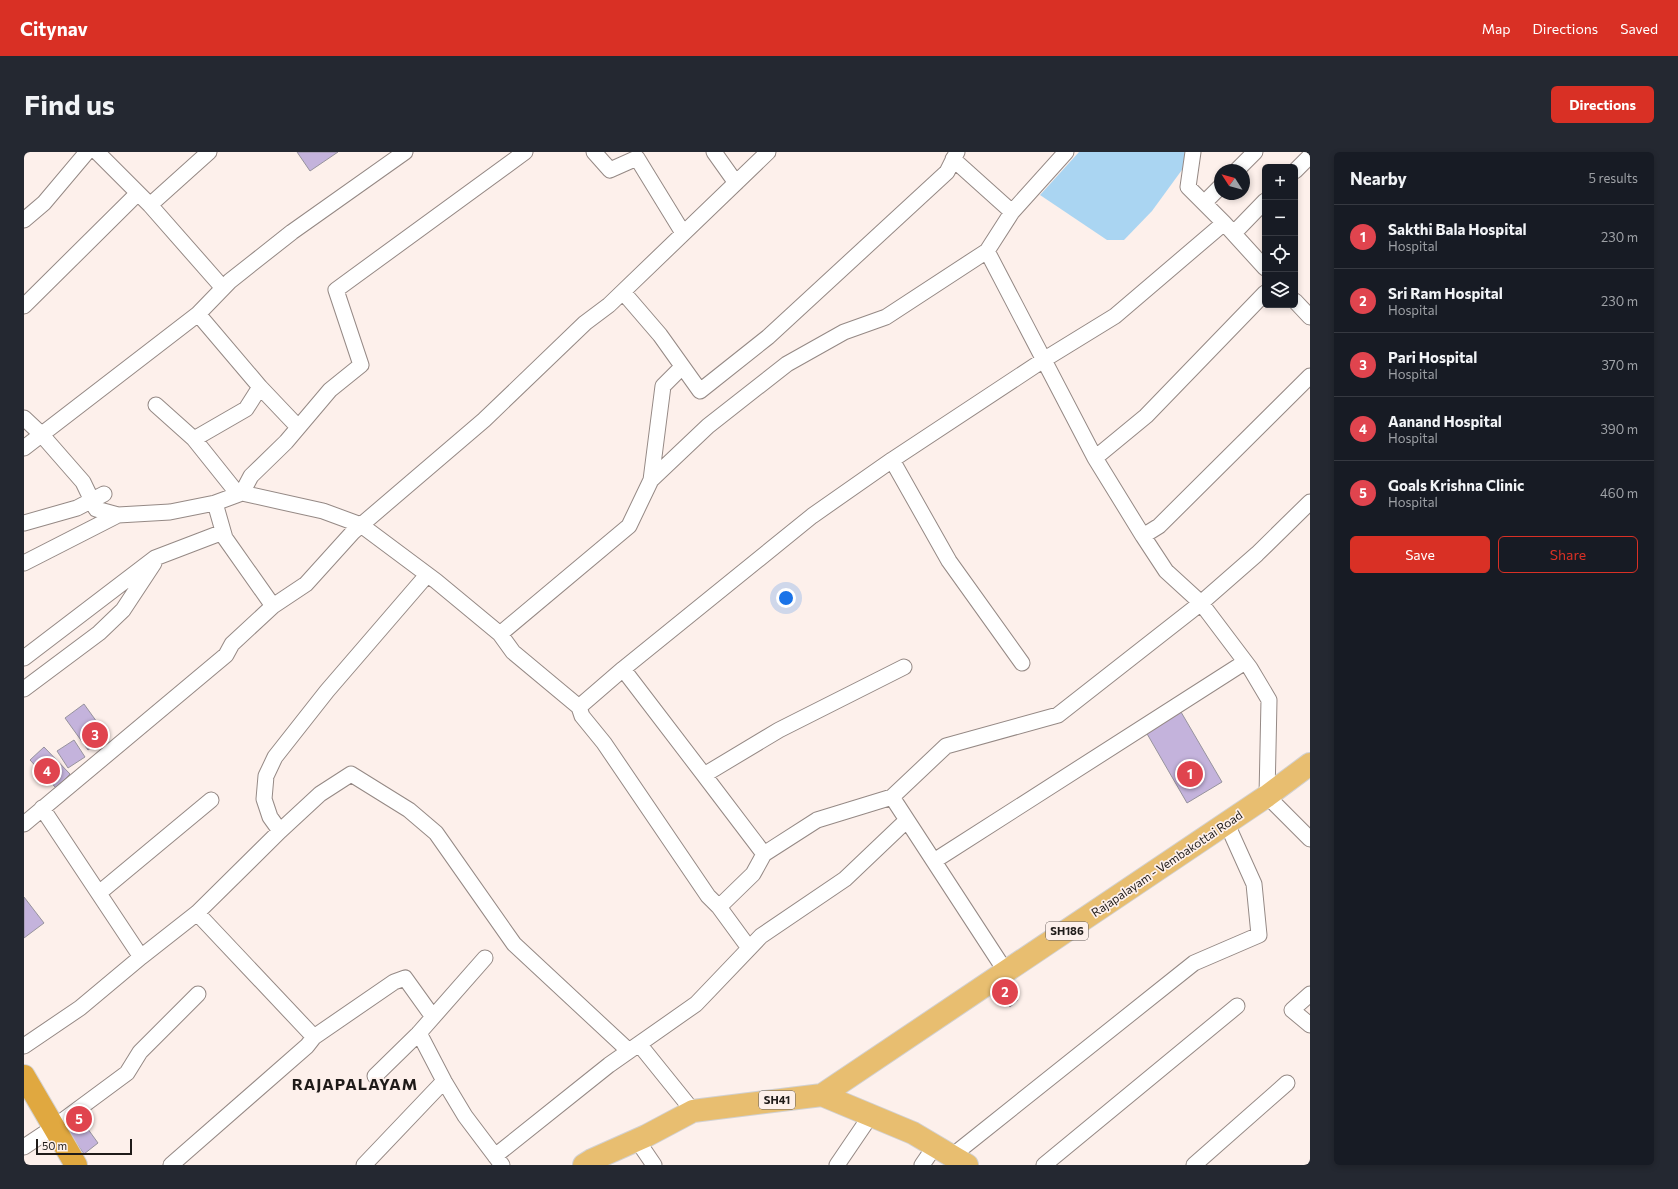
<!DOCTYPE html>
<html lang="en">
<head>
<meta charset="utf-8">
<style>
	body { margin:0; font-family:Commissioner,sans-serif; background:#242831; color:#f1f3f6 }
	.controls { position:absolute; right:12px; top:12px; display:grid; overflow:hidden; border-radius:6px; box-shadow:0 2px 6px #0003 }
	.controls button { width:36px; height:36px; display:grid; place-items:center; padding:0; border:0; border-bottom:1px solid #363941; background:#171b24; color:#f1f3f6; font:20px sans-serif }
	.compass { position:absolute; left:1190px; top:12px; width:36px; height:36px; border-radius:50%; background:#171b24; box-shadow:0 2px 6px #0003; rotate:306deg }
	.scale { position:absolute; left:12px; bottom:10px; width:96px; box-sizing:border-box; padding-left:4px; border:2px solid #1f1b19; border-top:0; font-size:11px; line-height:14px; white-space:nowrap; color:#1f1b19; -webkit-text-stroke:3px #fdf0eb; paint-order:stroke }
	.you { position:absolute; left:762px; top:446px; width:14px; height:14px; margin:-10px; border:3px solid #fff; border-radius:50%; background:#1a73e8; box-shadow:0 0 0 6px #1a73e833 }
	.badge { display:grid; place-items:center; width:26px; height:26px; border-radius:50%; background:#d93025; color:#fff; font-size:13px; font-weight:700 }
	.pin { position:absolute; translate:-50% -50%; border:2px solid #fff; box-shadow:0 1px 4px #0006 }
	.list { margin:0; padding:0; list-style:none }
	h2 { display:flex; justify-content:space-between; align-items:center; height:52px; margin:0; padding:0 16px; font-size:17px }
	h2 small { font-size:13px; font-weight:400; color:#9ea1a6 }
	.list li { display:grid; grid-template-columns:26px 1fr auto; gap:12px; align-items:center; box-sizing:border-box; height:64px; padding:0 16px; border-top:1px solid #363941 }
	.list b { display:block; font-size:15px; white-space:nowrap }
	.list p { margin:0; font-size:13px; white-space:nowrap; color:#9ea1a6 }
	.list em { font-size:13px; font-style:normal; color:#9ea1a6 }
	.actions { display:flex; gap:8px; padding:12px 16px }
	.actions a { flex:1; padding:9px 0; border:1px solid #d93025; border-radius:6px; text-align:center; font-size:14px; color:#d93025 }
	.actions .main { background:#d93025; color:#fff }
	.icon { flex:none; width:22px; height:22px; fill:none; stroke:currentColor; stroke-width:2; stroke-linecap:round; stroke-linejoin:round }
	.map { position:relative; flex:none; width:1286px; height:1013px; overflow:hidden; border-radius:6px }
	header { display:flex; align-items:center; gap:24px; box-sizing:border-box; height:56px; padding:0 20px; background:#d93025; color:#fff }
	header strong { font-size:19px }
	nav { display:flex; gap:22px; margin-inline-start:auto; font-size:14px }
	.intro { display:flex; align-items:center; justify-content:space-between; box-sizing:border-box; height:96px; padding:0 24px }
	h1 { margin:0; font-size:28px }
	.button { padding:10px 18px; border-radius:6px; background:#d93025; color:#fff; font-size:14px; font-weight:700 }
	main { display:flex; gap:24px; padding:0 24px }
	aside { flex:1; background:#171b24; border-radius:6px; box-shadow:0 2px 6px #0003 }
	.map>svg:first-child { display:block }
</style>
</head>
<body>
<header>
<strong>Citynav</strong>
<nav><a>Map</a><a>Directions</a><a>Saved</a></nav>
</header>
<div class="intro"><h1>Find us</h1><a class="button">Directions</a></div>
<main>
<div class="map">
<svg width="1286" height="1013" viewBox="0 0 1286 1013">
	<rect width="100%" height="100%" fill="#fdf0eb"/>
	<path fill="#aad5f2" d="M1055,0H1171L1128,59L1100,88H1083L1016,43Z"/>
	<path fill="#c4b3dc" stroke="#97939d" d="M273,0H314L286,19Z
		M60,552L83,584L64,598L41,566Z
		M1157,560L1198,630L1163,651L1122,580Z
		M50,588L61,605L44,616L33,599Z
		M20,595L46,622L32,636L6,608Z
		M0,745L20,771L0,786Z
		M981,832L994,848L986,855L973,838Z
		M53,962L74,991L60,1002L39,972Z"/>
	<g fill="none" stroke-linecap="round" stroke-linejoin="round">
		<defs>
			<path id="minor" d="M73,0L126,53L185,0
				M570,0L586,18L613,6L659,81
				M690,0L712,31
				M1169,0L1164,35L1200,71L1241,116
				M929,7L988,60
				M1213,18L1231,0
				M1271,19L1286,4
				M1180,51L1196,35
				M126,53L199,136
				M0,68L20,51L63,0
				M1210,81L1241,49
				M963,99L1071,306L1119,384L1142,419L1177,451L1226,516L1245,548L1243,644L1286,687
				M599,140L636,183L676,239L744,185L923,20L933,0
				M1271,149L1286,165
				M0,154L114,41
				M174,162L236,235L222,257L170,287L214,342
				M236,235L274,275
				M132,253L170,287
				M0,266L17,282L59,330L72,357L94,363L146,360L191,351L218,341L299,359L337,373L412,429L476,482L489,500L555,555L558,564L580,591L684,744L695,755L725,796
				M0,296L174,162L206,129L268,80L381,0
				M1071,306L1122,264L1241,141
				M868,308L925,409L998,511
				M627,328L684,274L763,212L820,180L862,165L963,99L988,60L1042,0
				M218,341L227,324L262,290L306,238L337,213L312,138L501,0
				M191,351L201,386L249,454
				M0,371L53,356L80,342
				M1119,384L1135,374L1286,224
				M0,411L94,363
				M476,482L605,374L627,328L639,234L658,215
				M0,506L131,406L199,380
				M599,517L680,623
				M0,537L75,481L99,458L130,411
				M555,555L599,517L788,364L868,308L1021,207L1091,164L1200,71
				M868,645L982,820
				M18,656L117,805
				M0,672L202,503L208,492L249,454L282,432L329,380L460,268L561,171L585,153L744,0
				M256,679L246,665L240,647L242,624L251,605L303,539L403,423
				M740,702L680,623L755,578L880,515
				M910,709L1221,510
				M75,741L187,648
				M695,755L729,722L740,702L793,668L868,645L922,594L1034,563L1177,451L1233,402L1286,350
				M173,761L290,885
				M1286,842L1268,858L1286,873
				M395,881L420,929L441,964L478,1013
				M615,892L669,959
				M0,894L56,856L117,805L173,761L256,679L296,642L327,622L385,658L412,681L490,792L605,899
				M351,924L395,881L461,806
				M613,988L630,1013
				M0,995L30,975L103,921L116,900L174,842
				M471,1004L585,913L672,852L737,784L821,727L883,668
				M928,1004L1170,811L1235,783L1230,732L1203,672
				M147,1013L283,894L290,885L370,830L381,826L409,865
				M340,1013L420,929
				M813,1013L847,963
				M898,1013L911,994
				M1020,1013L1213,854
				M1170,1013L1263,931"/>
			<path id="primary" d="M798,943L1243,644L1286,612
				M560,1013L568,1008L622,984L669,959L798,943L889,981L943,1013"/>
			<path id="trunk" d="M0,924L52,1013"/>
		</defs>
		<use href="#minor" stroke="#958985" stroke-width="17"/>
		<use href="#primary" stroke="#d2d1d1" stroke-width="24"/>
		<use href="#trunk" stroke="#d2d1d1" stroke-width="24"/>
		<use href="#minor" stroke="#fff" stroke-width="15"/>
		<use href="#primary" stroke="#e8be70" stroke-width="22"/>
		<use href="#trunk" stroke="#e0a840" stroke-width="22"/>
	</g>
	<g text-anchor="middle" stroke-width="3.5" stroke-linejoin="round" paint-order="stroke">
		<g fill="#fdf0eb" stroke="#625b58" stroke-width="1">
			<rect x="1022" y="770" width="42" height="18" rx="3"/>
			<rect x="735" y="939" width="36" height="18" rx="3"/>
		</g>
		<g font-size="11" font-weight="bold" fill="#1f1b19">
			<text x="1043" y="783">SH186</text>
			<text x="753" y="952">SH41</text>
		</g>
		<g font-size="12" fill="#1f1b19" stroke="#fdf0eb">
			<text transform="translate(1143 712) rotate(-34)" y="4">Rajapalayam - Vembakottai Road</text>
		</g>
		<g font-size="16" font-weight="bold" letter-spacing="1" fill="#1f1b19" stroke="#fdf0eb">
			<text x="331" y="938">RAJAPALAYAM</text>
		</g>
	</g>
</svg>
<div class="controls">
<button>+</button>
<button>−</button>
<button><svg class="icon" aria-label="locate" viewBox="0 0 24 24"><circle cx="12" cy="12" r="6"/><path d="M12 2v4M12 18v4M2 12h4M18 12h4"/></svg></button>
<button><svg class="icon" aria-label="layers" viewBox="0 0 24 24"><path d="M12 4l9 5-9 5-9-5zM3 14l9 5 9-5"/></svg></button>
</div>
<svg class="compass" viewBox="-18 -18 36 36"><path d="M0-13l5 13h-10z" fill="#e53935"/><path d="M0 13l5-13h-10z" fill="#9ea1a6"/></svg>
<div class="scale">50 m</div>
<div class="you"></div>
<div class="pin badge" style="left:1166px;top:622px;background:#e0444e">1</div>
<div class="pin badge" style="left:981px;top:840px;background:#e0444e">2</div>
<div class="pin badge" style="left:71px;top:583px;background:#e0444e">3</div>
<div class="pin badge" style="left:23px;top:619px;background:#e0444e">4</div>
<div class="pin badge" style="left:55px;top:967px;background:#e0444e">5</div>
</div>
<aside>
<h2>Nearby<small>5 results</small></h2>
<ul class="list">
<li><span class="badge" style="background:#e0444e">1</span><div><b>Sakthi Bala Hospital</b><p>Hospital</p></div><em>230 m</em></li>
<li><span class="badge" style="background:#e0444e">2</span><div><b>Sri Ram Hospital</b><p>Hospital</p></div><em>230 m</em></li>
<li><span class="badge" style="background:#e0444e">3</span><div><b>Pari Hospital</b><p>Hospital</p></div><em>370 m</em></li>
<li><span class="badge" style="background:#e0444e">4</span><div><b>Aanand Hospital</b><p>Hospital</p></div><em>390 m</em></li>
<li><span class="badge" style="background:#e0444e">5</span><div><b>Goals Krishna Clinic</b><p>Hospital</p></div><em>460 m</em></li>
</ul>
<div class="actions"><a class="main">Save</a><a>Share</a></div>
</aside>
</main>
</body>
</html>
